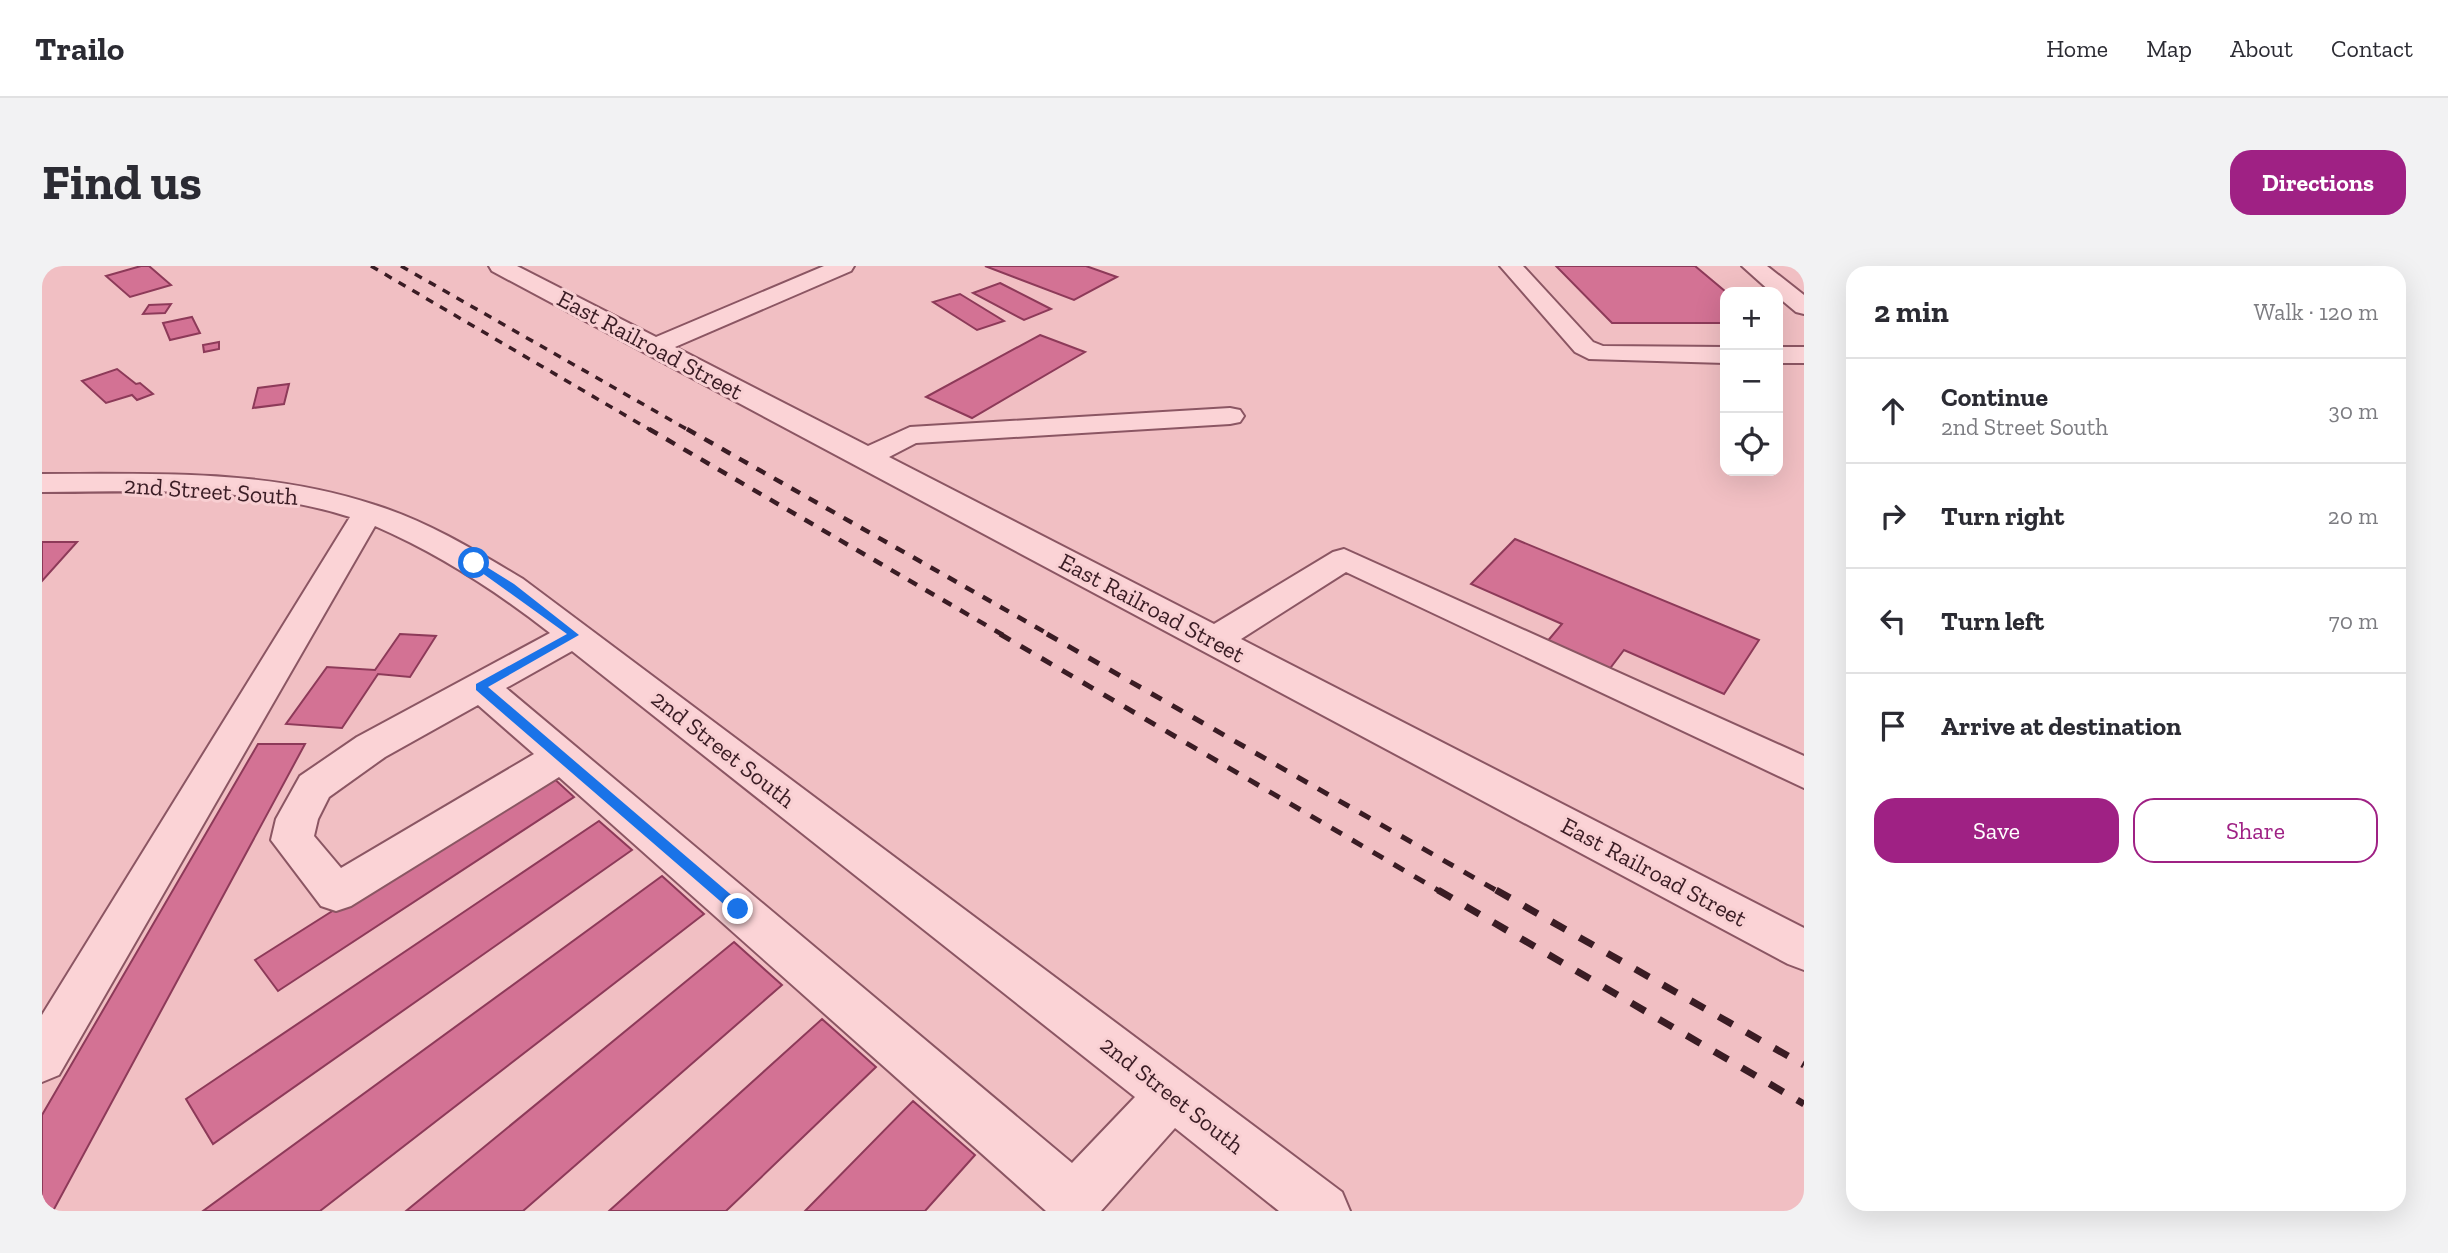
<!DOCTYPE html>
<html lang="en">
<head>
<meta charset="utf-8">
<style>
	body { margin:0; font-family:"Zilla Slab",serif; background:#f2f2f3; color:#2b2b33 }
	.controls { position:absolute; right:21px; top:21px; display:grid; overflow:hidden; border-radius:14px; box-shadow:0 7px 28px #0002 }
	.controls button { width:63px; height:63px; display:grid; place-items:center; padding:0; border:0; border-bottom:2px solid #e1e1e2; background:#fff; color:#2b2b33; font:35px sans-serif }
	.stop { position:absolute; width:21px; height:21px; margin:-16px; border:5px solid #1a73e8; border-radius:50%; background:#fff }
	.stop.end { background:#1a73e8; border-color:#fff; box-shadow:0 2px 7px #0008 }
	.list { margin:0; padding:0; list-style:none }
	h2 { display:flex; justify-content:space-between; align-items:center; height:91px; margin:0; padding:0 28px; font-size:30px }
	h2 small { font-size:23px; font-weight:400; color:#7c7c81 }
	.list li { display:grid; grid-template-columns:46px 1fr auto; gap:21px; align-items:center; box-sizing:border-box; height:105px; padding:0 28px; border-top:2px solid #e1e1e2 }
	.list b { display:block; font-size:26px; white-space:nowrap }
	.list p { margin:0; font-size:23px; white-space:nowrap; color:#7c7c81 }
	.list em { font-size:23px; font-style:normal; color:#7c7c81 }
	.actions { display:flex; gap:14px; padding:21px 28px }
	.actions a { flex:1; padding:16px 0; border:2px solid #9f2184; border-radius:21px; text-align:center; font-size:24px; color:#9f2184 }
	.actions .main { background:#9f2184; color:#fff }
	.icon { flex:none; width:38px; height:38px; fill:none; stroke:currentColor; stroke-width:2; stroke-linecap:round; stroke-linejoin:round }
	.map { position:relative; flex:none; width:1762px; height:945px; overflow:hidden; border-radius:21px }
	header { display:flex; align-items:center; gap:42px; box-sizing:border-box; height:98px; padding:0 35px; background:#fff; border-bottom:2px solid #e1e1e2 }
	header strong { font-size:33px }
	nav { display:flex; gap:38px; margin-inline-start:auto; font-size:24px }
	.intro { display:flex; align-items:center; justify-content:space-between; box-sizing:border-box; height:168px; padding:0 42px }
	h1 { margin:0; font-size:49px }
	.button { padding:18px 32px; border-radius:21px; background:#9f2184; color:#fff; font-size:24px; font-weight:700 }
	main { display:flex; gap:42px; padding:0 42px }
	aside { flex:1; background:#fff; border-radius:21px; box-shadow:0 7px 28px #0002 }
	.map>svg:first-child { display:block }
</style>
</head>
<body>
<header>
<strong>Trailo</strong>
<nav><a>Home</a><a>Map</a><a>About</a><a>Contact</a></nav>
</header>
<div class="intro"><h1>Find us</h1><a class="button">Directions</a></div>
<main>
<div class="map">
<svg width="1762" height="945" viewBox="0 0 1762 945">
	<rect width="100%" height="100%" fill="#f1bfc3"/>
	<path fill="#d37294" stroke="#8d3a59" stroke-width="2" d="M99,0H107L129,19L88,31L64,10Z
		M943,0H1044L1075,11L1032,34Z
		M1514,0H1653L1684,26L1683,57H1570Z
		M958,17L1009,43L982,54L931,27Z
		M918,28L962,55L935,64L891,36Z
		M129,38L123,47L101,48L107,39Z
		M150,51L158,67L128,74L121,57Z
		M998,69L1043,86L930,152L884,131Z
		M177,76V83L162,86L161,79Z
		M75,103L94,118L98,117L111,128L95,134L90,129L64,137L40,115Z
		M247,118L242,138L211,142L216,122Z
		M1473,273L1717,374L1682,428L1582,384L1566,405L1504,377L1520,358L1429,318Z
		M0,276H35L0,315Z
		M358,368L394,370L368,411L336,408L300,462L244,458L285,401L333,404Z
		M216,478H263L11,945H0V849Z
		M507,508L532,531L236,725L213,694Z
		M557,555L590,584L171,878L144,833Z
		M620,610L662,648L278,945H161Z
		M692,676L740,719L481,945H364Z
		M780,753L834,801L684,945H567Z
		M871,835L933,889L883,945H763Z"/>
	<g fill="none" stroke-linecap="round" stroke-linejoin="round">
		<defs>
			<path id="minor" d="M447,0H475L614,71L782,0H812L809,5L633,81L826,180L868,161L1188,142L1198,144L1202,150L1198,156L1188,158L874,177L847,191L1172,358L1291,286L1302,283L1762,490V522L1304,306L1199,373L1762,662V704L1746,698L450,5Z
				M1458,0H1481L1551,76L1561,80L1683,81V97L1547,93L1533,86Z
				M1700,0H1725L1762,29V48L1754,46L1736,31V26H1729Z
				M1736,81H1762V97H1736Z
				M0,208C112,208 225,203 333,239C385,255 434,285 481,313L1300,926L1308,945H1237L1133,862L1059,945H1004L517,511L309,640L294,645L279,640L229,574L234,553L258,510L315,471L508,367C453,324 397,288 333,260L17,809L0,816V749L308,251C209,219 102,226 0,226ZM530,385L1093,831L1030,897L464,422ZM436,439L492,488L299,602L272,570L276,553L287,531L343,491Z"/>
		</defs>
		<use href="#minor" stroke="#8b5663" stroke-width="4"/>
		<use href="#minor" fill="#fbd3d6" fill-rule="evenodd"/>
		<path stroke="#3a1c24" stroke-width="3.5" stroke-dasharray="8 8" stroke-linecap="butt" d="M329,0L610,165
			M359,0L648,165"/>
		<path stroke="#3a1c24" stroke-width="4.5" stroke-dasharray="10 10" stroke-linecap="butt" d="M607,163L961,369
			M645,163L1008,369"/>
		<path stroke="#3a1c24" stroke-width="5" stroke-dasharray="12 12" stroke-linecap="butt" d="M958,368L1399,626
			M1005,368L1457,626"/>
		<path stroke="#3a1c24" stroke-width="7" stroke-dasharray="16 16" stroke-linecap="butt" d="M1396,624L1762,838
			M1454,624L1762,799"/>
	</g>
	<path fill="#1a73e8" d="M429,295H435L472,318L537,369L446,421L701,639V647H692L434,424V418L525,368L429,299Z"/>
	<g text-anchor="middle" stroke-width="6" stroke-linejoin="round" paint-order="stroke">
		<g font-size="24" fill="#3a1c24" stroke="#f8cfd2">
			<text transform="translate(608 79) rotate(28)" y="8">East Railroad Street</text>
			<text transform="translate(169 225) rotate(4)" y="8">2nd Street South</text>
			<text transform="translate(1110 342) rotate(28)" y="8">East Railroad Street</text>
			<text transform="translate(681 483) rotate(38)" y="8">2nd Street South</text>
			<text transform="translate(1612 606) rotate(28)" y="8">East Railroad Street</text>
			<text transform="translate(1130 829) rotate(38)" y="8">2nd Street South</text>
		</g>
	</g>
</svg>
<div class="controls">
<button>+</button>
<button>−</button>
<button><svg class="icon" aria-label="locate" viewBox="0 0 24 24"><circle cx="12" cy="12" r="6"/><path d="M12 2v4M12 18v4M2 12h4M18 12h4"/></svg></button>
</div>
<div class="stop" style="left:432px;top:297px"></div>
<div class="stop end" style="left:696px;top:643px"></div>
</div>
<aside>
<h2>2 min<small>Walk · 120 m</small></h2>
<ul class="list">
<li><svg class="icon" aria-label="ahead" viewBox="0 0 24 24"><path d="M12 20V5M6 11l6-6 6 6"/></svg><div><b>Continue</b><p>2nd Street South</p></div><em>30 m</em></li>
<li><svg class="icon" aria-label="right" viewBox="0 0 24 24"><path d="M7 20v-9h11M14 6l5 5-5 5"/></svg><div><b>Turn right</b></div><em>20 m</em></li>
<li><svg class="icon" aria-label="left" viewBox="0 0 24 24"><path d="M17 20v-9H6M10 6l-5 5 5 5"/></svg><div><b>Turn left</b></div><em>70 m</em></li>
<li><svg class="icon" aria-label="arrive" viewBox="0 0 24 24"><path d="M6 21V4h12l-3 4 3 4H6"/></svg><div><b>Arrive at destination</b></div></li>
</ul>
<div class="actions"><a class="main">Save</a><a>Share</a></div>
</aside>
</main>
</body>
</html>
